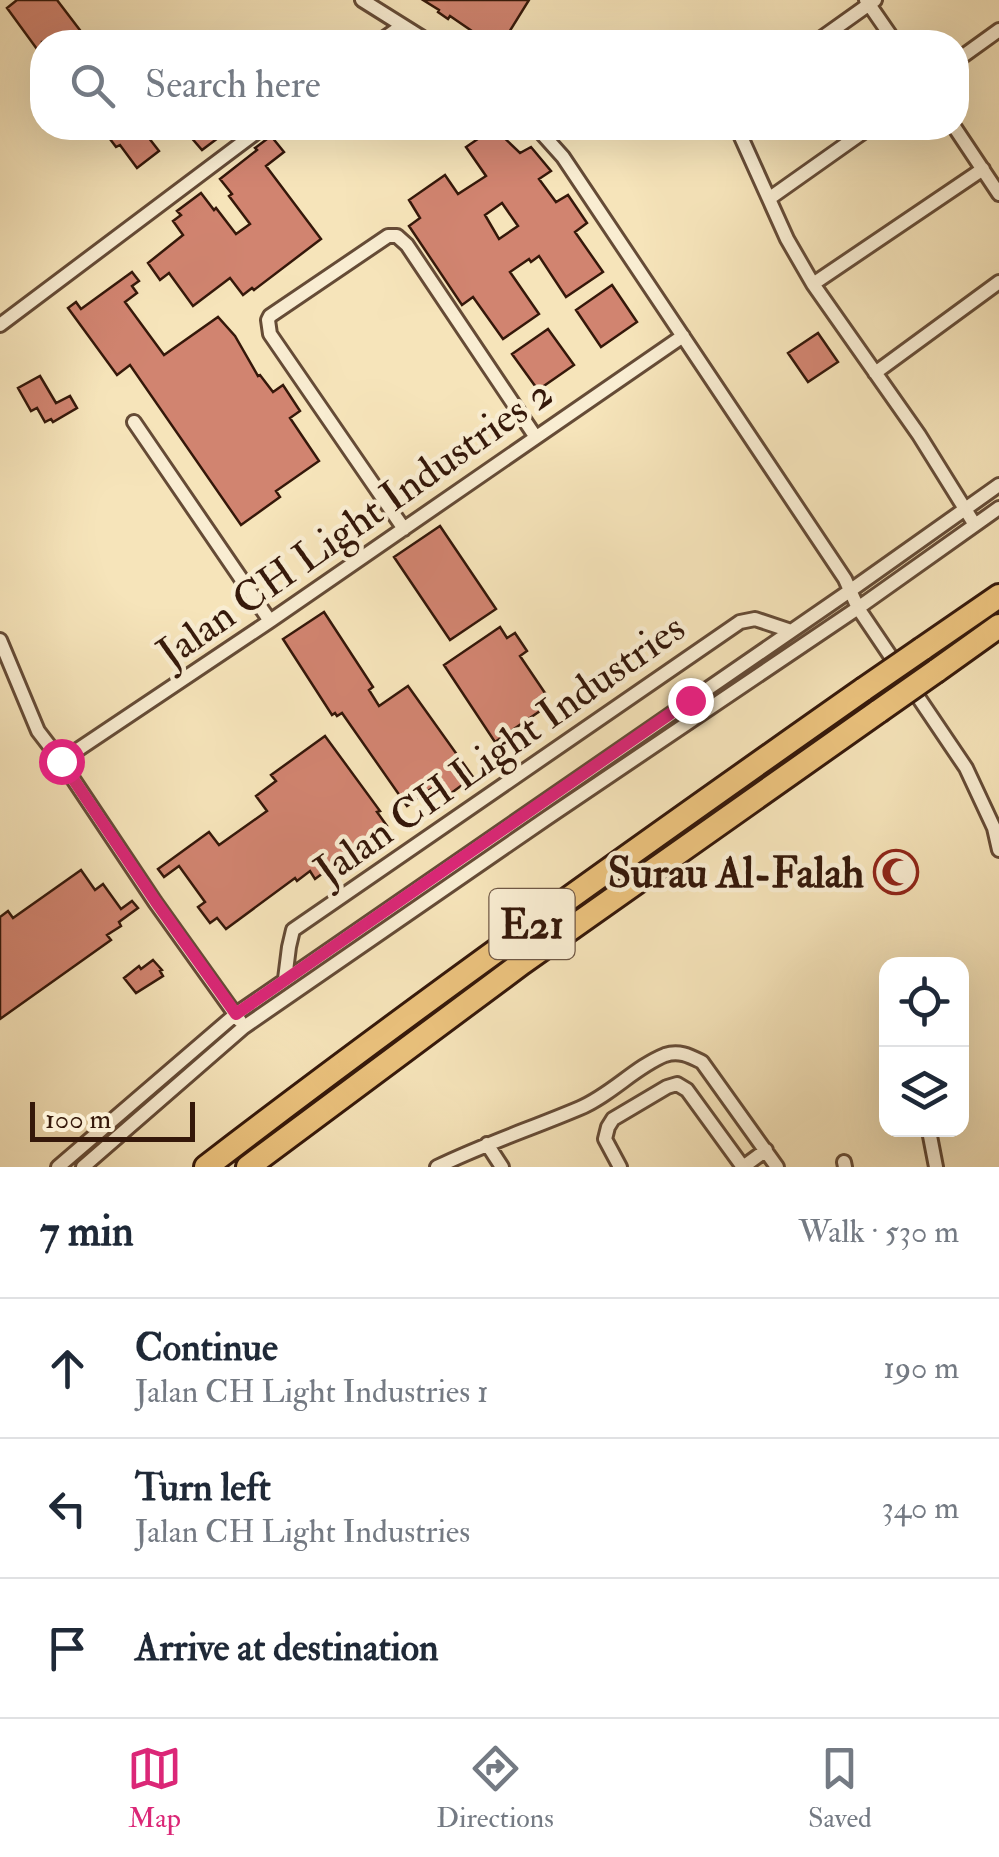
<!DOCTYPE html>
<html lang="en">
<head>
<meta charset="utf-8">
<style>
	body { margin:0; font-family:"IM FELL Double Pica",serif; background:#f2f2f3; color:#1f2937 }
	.controls { position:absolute; right:30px; bottom:30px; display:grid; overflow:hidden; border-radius:20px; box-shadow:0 10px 40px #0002 }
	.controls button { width:90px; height:90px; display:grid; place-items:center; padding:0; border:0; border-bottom:2px solid #e0e1e3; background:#fff; color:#1f2937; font:50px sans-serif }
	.scale { position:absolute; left:30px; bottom:25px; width:165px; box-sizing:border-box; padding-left:10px; border:5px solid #35180a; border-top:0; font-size:28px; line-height:35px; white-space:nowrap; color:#35180a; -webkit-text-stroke:8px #f9edd2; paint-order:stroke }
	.stop { position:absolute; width:30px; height:30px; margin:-22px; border:8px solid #db2777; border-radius:50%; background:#fff }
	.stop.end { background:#db2777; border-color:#fff; box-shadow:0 2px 10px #0008 }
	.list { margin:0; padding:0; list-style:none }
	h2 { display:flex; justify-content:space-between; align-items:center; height:130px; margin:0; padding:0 40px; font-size:42px }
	h2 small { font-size:32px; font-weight:400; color:#747a83 }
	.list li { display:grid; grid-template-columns:65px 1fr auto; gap:30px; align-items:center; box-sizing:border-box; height:140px; padding:0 40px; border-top:2px solid #e0e1e3 }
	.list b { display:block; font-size:38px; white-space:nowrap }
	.list p { margin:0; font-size:32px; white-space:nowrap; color:#747a83 }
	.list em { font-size:32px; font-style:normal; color:#747a83 }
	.icon { flex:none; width:55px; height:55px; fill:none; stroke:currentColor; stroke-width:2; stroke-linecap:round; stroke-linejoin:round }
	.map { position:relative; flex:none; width:999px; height:1167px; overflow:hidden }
	.search { position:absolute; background:#fff; box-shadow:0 10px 40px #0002; left:30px; right:30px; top:30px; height:110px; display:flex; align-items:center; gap:25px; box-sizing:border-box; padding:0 35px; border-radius:40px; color:#747a83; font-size:38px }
	.sheet { height:550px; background:#fff }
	nav { display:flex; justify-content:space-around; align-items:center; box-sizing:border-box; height:140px; border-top:2px solid #e0e1e3; background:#fff; font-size:28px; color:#747a83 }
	nav a { display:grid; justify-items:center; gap:5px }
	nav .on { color:#db2777 }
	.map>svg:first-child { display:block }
</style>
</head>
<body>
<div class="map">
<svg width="999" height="1167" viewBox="0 0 999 1167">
	<rect width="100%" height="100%" fill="#f6e4ba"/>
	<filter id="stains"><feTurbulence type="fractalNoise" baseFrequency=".002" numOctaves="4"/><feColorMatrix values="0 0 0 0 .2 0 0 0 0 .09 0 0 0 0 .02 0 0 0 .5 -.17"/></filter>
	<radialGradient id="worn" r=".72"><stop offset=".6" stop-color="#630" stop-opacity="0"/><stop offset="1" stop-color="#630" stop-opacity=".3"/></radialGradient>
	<path fill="#d18470" stroke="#35180a" stroke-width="2.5" fill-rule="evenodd" d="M17,0H57L89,42H42V56L7,8Z
		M423,0H529L503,42H488L450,16L448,19L438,12L439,10Z
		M106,128H153L145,133L159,151L137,168L120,145L116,147L110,139L113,137Z
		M183,128H217L222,135L202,150Z
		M494,128L520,153L531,147L551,171L539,179L556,202L568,195L587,223L575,232L603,272L566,297L539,256L531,262L529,259L510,272L539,314L503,339L473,297L462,305L409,226L420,218L409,200L445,175L458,194L486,176L466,147ZM502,203L518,226L499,239L485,215Z
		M271,136L284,152L266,166L321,239L254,290L252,288L243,295L230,278L193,306L169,273L160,280L148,263L183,235L173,221L181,215L177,211L201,193L214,210L216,208L236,234L250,224L229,196L232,194L220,179L257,150L255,148Z
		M132,272L139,281L132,286L137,293L125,302L164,355L218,317L235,336L258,376L260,375L273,392L283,385L300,411L290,418L319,461L276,491L280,497L241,525L130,365L117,375L68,308L76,302L81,309Z
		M612,285L637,322L601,347L576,310Z
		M548,329L574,365L538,390L512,354Z
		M818,333L838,362L808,382L788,353Z
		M40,376L56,403L70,396L77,408L53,422L51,419L45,422L37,408L31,411L18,388Z
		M440,526L496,609L450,640L394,557Z
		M324,612L373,687L369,690L379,706L408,686L473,777L450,794L442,781L407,806L342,713L337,716L335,713L332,715L283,639Z
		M500,627L507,638L515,633L527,651L520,656L547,696L538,702L543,709L495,742L444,665Z
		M325,736L380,811L377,812L387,826L315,879L310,871L297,881L295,878L226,929L217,918L210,923L198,907L205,902L179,866L164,877L158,869L209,832L219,845L267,811L256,796L276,781L271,775Z
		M81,870L95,890L103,884L121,909L132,901L138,908L119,922L121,926L107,935L111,940L0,1019V917L8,911L13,918Z
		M153,960L162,970L160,971L163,976L136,993L124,978L139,966L141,969Z"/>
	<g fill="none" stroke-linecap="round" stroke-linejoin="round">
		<defs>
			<path id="minor" d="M362,0L429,42
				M866,0L895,42
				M379,42L402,26
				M816,42L875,0
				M956,61L999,30
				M537,128L563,157L845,579L858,608L966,768L994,828L999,850
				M737,128L787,239L813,284L919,435L975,525
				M955,128L999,194
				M770,198L869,128
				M813,284L983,169
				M0,325L262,128
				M875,373L999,282
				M134,422L270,621
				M404,529L270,334L268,320L270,316L388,236H397L407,245L535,436
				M0,640L38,731L61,761L155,902L240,1021
				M61,761L270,621L683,336
				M285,979L289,947L293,930L740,622L755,619L791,631
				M930,1136L936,1167
				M487,1144L502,1167
				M844,1162L845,1167
				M58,1167L236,1014L851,590L999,485
				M83,1167L244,1027L547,818L858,608L999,508
				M437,1167C484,1144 533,1128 580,1108C611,1095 635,1067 665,1055C679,1050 690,1056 702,1062L777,1167
				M620,1167L605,1139L608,1127L613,1119L667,1087L677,1084L687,1090L743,1167
				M743,1167L766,1150"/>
			<path id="motorway" d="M922,649L999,596
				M936,671L999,626
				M206,1167C421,1002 642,845 864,689
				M248,1167L522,963L879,711"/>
		</defs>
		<use href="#minor" stroke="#654b36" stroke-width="18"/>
		<use href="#motorway" stroke="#35180a" stroke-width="28"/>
		<use href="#minor" stroke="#f9edd2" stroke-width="12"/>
		<use href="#motorway" stroke="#ebc27d" stroke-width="22"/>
		<defs>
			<path id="motorway-bridge" d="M864,689L922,649
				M879,711L936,671"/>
		</defs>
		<use href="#motorway-bridge" stroke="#35180a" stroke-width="28" stroke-linecap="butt"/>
		<use href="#motorway-bridge" stroke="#ebc27d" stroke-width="22"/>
	</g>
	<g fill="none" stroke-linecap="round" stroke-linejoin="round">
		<path stroke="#db2777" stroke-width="12" d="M61,761L156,902L236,1014L690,700"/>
	</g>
	<defs>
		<symbol id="mosque-ring" viewBox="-11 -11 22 22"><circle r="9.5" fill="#f9edd2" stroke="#8f2418" stroke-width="1.5"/><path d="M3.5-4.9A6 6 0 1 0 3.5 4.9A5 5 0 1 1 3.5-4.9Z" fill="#8f2418"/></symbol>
	</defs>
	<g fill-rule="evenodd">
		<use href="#mosque-ring" x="871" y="847" width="50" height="50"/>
	</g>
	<g text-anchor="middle" stroke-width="9" stroke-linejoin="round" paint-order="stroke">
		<rect fill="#f9edd2" stroke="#705846" stroke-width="2.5" x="489.5" y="889" width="85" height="70" rx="8"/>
		<g font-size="40" font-weight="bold" fill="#35180a">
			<text x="532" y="938">E21</text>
		</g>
		<g font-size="42" fill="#35180a" stroke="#f9edd2">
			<text transform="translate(354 522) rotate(-35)" y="15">Jalan CH Light Industries 2</text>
			<text transform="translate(499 748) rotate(-35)" y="15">Jalan CH Light Industries</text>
		</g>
		<g font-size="42" font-weight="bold" fill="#35180a" stroke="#f9edd2" text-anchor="end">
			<text x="864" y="887">Surau Al-Falah</text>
		</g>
	</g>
	<rect width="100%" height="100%" filter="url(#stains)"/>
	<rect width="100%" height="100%" fill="url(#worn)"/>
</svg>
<div class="controls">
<button><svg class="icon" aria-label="locate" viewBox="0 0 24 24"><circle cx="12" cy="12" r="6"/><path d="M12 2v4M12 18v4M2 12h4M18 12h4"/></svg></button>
<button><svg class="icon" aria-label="layers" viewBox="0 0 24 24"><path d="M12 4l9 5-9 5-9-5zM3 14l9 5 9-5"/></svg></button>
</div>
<div class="scale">100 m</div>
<div class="stop" style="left:61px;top:761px"></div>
<div class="stop end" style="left:690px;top:700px"></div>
<div class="search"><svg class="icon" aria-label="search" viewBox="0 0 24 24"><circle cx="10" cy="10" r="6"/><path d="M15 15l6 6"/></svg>Search here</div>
</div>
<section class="sheet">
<h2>7 min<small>Walk · 530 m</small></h2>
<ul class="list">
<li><svg class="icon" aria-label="ahead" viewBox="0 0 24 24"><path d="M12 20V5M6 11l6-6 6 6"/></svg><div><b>Continue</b><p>Jalan CH Light Industries 1</p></div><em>190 m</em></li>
<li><svg class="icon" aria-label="left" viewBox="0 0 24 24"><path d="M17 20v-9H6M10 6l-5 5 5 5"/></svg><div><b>Turn left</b><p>Jalan CH Light Industries</p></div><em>340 m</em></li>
<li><svg class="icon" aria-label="arrive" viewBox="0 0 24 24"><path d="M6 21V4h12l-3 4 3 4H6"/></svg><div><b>Arrive at destination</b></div></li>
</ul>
</section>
<nav>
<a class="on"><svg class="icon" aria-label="map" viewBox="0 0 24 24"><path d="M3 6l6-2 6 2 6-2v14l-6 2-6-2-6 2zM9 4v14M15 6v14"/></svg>Map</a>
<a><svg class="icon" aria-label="directions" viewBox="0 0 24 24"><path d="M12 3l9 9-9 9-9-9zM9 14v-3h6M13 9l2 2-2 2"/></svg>Directions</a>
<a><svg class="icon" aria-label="saved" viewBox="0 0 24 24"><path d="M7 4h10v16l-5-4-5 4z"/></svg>Saved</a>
</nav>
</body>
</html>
